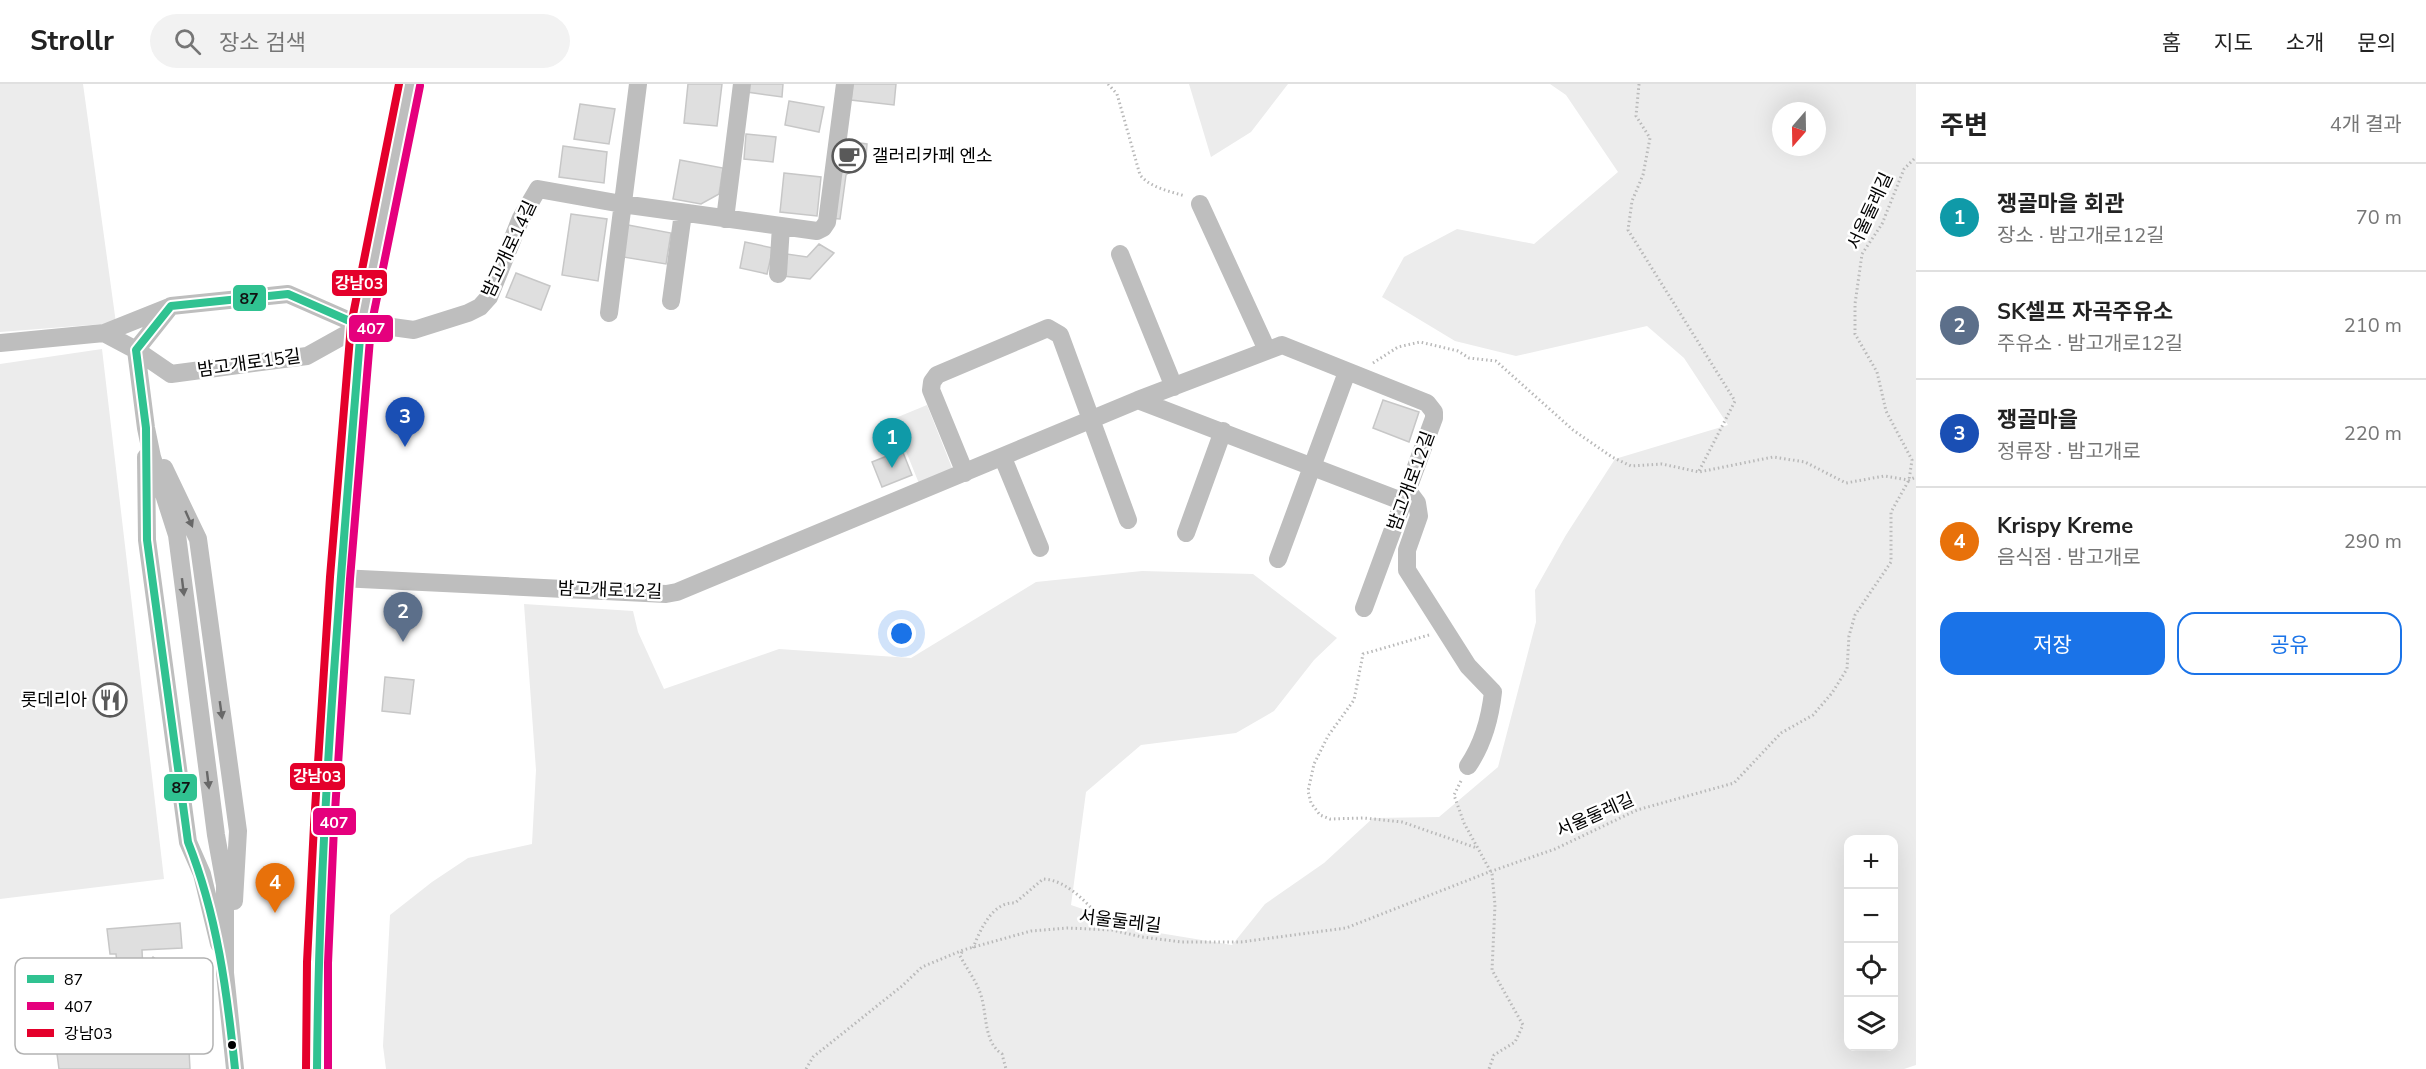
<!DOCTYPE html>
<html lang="ko">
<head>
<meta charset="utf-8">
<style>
	body { margin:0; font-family:"Nunito Sans","Noto Sans KR",sans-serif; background:#f2f2f2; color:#222 }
	.controls { position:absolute; right:18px; bottom:18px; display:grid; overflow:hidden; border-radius:12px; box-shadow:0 6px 24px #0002 }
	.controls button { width:54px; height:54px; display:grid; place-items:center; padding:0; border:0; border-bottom:2px solid #e0e0e0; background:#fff; color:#222; font:30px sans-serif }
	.compass { position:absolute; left:1772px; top:18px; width:54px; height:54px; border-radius:50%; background:#fff; box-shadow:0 6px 24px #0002; rotate:200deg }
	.you { position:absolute; left:902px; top:550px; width:21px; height:21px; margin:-15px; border:4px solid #fff; border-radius:50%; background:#1a73e8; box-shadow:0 0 0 9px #1a73e833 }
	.badge { display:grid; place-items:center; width:39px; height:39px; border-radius:50%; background:#1a73e8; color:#fff; font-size:20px; font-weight:700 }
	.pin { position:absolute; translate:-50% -50px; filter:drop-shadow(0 2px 3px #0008) }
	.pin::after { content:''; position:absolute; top:32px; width:21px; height:18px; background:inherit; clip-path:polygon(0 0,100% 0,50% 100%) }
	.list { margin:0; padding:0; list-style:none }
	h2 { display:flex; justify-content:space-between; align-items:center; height:78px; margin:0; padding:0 24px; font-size:26px }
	h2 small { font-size:20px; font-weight:400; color:#767676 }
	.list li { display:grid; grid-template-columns:39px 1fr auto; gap:18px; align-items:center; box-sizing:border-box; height:108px; padding:0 24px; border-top:2px solid #e0e0e0 }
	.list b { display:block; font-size:22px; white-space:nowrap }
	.list p { margin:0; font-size:20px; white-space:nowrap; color:#767676 }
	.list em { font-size:20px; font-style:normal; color:#767676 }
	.actions { display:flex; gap:12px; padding:18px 24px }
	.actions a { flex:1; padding:14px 0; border:2px solid #1a73e8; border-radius:18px; text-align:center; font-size:21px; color:#1a73e8 }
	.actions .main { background:#1a73e8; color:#fff }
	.icon { flex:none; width:33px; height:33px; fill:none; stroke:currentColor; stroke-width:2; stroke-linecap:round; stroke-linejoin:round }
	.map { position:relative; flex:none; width:1916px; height:985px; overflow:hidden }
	header { display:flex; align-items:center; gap:36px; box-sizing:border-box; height:84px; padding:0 30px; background:#fff; border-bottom:2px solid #e0e0e0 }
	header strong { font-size:28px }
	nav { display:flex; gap:33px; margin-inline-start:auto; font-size:21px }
	.search { width:420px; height:54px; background:#f2f2f2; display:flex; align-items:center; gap:15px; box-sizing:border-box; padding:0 21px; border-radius:33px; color:#767676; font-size:22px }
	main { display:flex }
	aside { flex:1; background:#fff }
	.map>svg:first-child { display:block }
</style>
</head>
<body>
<header>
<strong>Strollr</strong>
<div class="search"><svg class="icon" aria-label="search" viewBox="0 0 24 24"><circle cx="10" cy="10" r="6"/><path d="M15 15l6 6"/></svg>장소 검색</div>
<nav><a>홈</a><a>지도</a><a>소개</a><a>문의</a></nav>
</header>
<main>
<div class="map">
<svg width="1916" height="985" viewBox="0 0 1916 985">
	<rect width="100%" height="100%" fill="#fff"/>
	<path fill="#ececec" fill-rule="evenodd" d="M0,0H83L116,239L0,248Z
		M1189,0H1288L1251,48L1211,73Z
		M1550,0H1916V981L1904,985H386L383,962L390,831L432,798L468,774L532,760L536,686L524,520L633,527L638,548L664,605L779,565L911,574L1036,498L1142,487L1253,490L1337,554L1314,576L1274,627L1236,649L1141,661L1086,708L1071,821L1147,847L1232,861L1265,820L1324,779L1373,734L1439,733L1498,683L1536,538L1535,506L1566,451L1615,375L1728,341L1684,274L1647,242L1516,272L1455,257L1382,213L1404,173L1457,145L1534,160L1618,88L1566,11ZM1781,27H1817V63H1781ZM1848,756H1894V962H1848Z
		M102,265L164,795L0,815V280Z
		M927,321L954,389L920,402L893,335Z"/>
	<path fill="#dfdfdf" stroke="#c7c7c7" stroke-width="1.5" d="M688,0H722L717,42L684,39Z
		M748,0H783L782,13L747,8Z
		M853,0H896L894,21L851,16Z
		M789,17L824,23L819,48L785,41Z
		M580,20L615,25L609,60L574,55Z
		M746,50L776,53L773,78L744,75Z
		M838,56L867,60L866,73L846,91L840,135L828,134Z
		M563,62L607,68L604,99L559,93Z
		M680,76L723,84L719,110L701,120L673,115Z
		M784,89L821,93L817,132L780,128Z
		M571,130L607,135L598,197L562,191Z
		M628,141L671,149L666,180L623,173Z
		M745,158L773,164L767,190L740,184Z
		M819,160L834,169L810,195L783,192L787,170L807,173Z
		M516,189L550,202L541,226L506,213Z
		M1383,316L1419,328L1409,358L1373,344Z
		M902,366L912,391L882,403L872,378Z
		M385,593L414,596L410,630L382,627Z
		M180,839L182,864L142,866L143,887L153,873L168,884L179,967L189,966L190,985H59L48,901L58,885L72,899L82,891L94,896L105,879L118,889L116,870H110L107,845Z"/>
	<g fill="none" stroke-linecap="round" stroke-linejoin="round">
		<defs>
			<path id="major" d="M317,985V879L324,742L340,494L361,242L410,0"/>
		</defs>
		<use href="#major" stroke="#dbdbdb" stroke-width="26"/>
		<path stroke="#b9b9b9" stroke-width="3" stroke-dasharray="1.5 3" stroke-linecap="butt" d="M1108,0L1117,10L1140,91C1151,104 1169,107 1185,112
			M1639,0L1636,32L1650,54L1643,91L1632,117L1628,146L1735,317L1699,387
			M1373,279L1398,263L1420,258L1458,267L1469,274L1496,277L1573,346L1612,373L1631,382L1662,380L1699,388L1773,373L1805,378L1846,399L1884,392L1909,396L1916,393
			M1429,551L1363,570L1354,616L1328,652L1314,680L1308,707L1311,719L1320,731L1330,735L1364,734L1402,738L1477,764
			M1461,697L1454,711L1464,739L1492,790L1495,821L1492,886L1523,941L1515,958L1494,971L1489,985
			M973,864C980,846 993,817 1015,819L1043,795C1071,796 1093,827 1111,845
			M962,868L960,872C966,883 974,894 979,906C988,926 982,957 1002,970L1006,985
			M806,985L813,973L902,902L922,883L963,866L1031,847L1068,844L1112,846L1142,853L1182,858H1241L1346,844L1489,788L1555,765L1637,726L1734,699L1781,649L1813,631L1832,609L1847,585L1849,552L1855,531L1891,478V428L1909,396L1912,376L1886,327L1877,288L1855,250V220L1862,170L1882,140L1904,85L1916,73"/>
		<path stroke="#bebebe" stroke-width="18" d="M1200,120L1267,266
			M725,135L742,0
			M1120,170L1174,303
			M778,190L781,142
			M671,217L683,129
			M609,229L638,0
			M104,249L169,223
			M0,259L104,249L136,266L171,290L307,272L361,242
			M1138,316L1404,418
			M146,373L147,456L188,758L202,790L219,860
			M1003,374L1040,464
			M164,384L198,455L238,747L234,817
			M965,389L931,306L932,298L937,291L1048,244L1060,251L1128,436
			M1408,407L1417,419L1419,432L1407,466V486L1468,582L1493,608C1490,635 1483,660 1468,682
			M1186,449L1223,347
			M1278,475L1347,288
			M340,494L666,510L677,508L1138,316L1282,261L1427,319L1434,328V334L1364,524
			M235,985L225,889V801L216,751L177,451L152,373L146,344L136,266L171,222L288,210L361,242L392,243L414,246L468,229L480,223L489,213L521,134L538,105L622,120L817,147L823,144L827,138L845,0"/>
		<use href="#major" stroke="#bebebe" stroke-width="22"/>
		<defs>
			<path id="bus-1" d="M235,985C227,907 217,831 188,758L147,456L146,344L136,266L171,222L288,210L361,242C341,490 319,736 317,985"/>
			<path id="bus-2" d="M328,985V879L334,743L350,495L371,243L420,2"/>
			<path id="bus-3" d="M306,985L307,878L314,741L330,493L351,241L399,0"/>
		</defs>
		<use href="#bus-1" stroke="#fff" stroke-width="12"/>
		<use href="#bus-2" stroke="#fff" stroke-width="12"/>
		<use href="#bus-3" stroke="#fff" stroke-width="12"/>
		<use href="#bus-1" stroke="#30c291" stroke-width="8"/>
		<use href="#bus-2" stroke="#e5007d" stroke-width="8"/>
		<use href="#bus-3" stroke="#e4002b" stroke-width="8"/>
	</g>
	<defs><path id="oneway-solid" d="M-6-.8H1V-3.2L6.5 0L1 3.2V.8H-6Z" transform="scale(1.5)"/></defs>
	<g fill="#686868">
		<use href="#oneway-solid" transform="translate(189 435) rotate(66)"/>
		<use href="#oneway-solid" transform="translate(183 503) rotate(83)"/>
		<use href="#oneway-solid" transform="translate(221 626) rotate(82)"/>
		<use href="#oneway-solid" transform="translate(208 696) rotate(83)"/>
	</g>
	<defs>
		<symbol id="cafe-ring" viewBox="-11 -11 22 22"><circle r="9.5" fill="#fff" stroke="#595959" stroke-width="1.5"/><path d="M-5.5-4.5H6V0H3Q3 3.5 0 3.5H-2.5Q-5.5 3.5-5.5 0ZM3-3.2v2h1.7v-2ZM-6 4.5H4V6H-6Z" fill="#595959"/></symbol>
		<symbol id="restaurant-ring" viewBox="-11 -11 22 22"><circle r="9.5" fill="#fff" stroke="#595959" stroke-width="1.5"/><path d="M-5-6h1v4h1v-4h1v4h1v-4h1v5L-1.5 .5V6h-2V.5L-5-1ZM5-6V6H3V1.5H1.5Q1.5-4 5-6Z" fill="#595959"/></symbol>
	</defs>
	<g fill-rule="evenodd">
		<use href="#cafe-ring" x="830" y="53" width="38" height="38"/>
		<use href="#restaurant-ring" x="91" y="597" width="38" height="38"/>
	</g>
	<circle fill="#000" stroke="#fff" stroke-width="2" cx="232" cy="961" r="5"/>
	<g text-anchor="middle" stroke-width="5" stroke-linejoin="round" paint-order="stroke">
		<g font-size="18" fill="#000" stroke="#fff" text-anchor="start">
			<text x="872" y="78">갤러리카페 엔소</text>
			<text x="87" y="622" text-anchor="end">롯데리아</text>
		</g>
		<g font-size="18" fill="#000" stroke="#fff">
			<text transform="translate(1870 127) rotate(-65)" y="6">서울둘레길</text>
			<text transform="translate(509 165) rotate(-65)" y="6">밤고개로14길</text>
			<text transform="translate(249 279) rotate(-8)" y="6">밤고개로15길</text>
			<text transform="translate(1411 397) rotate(-70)" y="6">밤고개로12길</text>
			<text transform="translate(610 506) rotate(2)" y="6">밤고개로12길</text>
			<text transform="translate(1595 731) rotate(-24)" y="6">서울둘레길</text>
			<text transform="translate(1120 837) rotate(7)" y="6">서울둘레길</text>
		</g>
	</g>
	<rect x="15" y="874" width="198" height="96" rx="9" fill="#fff" stroke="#b2b2b2" stroke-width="1.5"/>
	<rect x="27" y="891" width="27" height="8" fill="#30c291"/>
	<rect x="27" y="918" width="27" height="8" fill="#e5007d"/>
	<rect x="27" y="945" width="27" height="8" fill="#e4002b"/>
	<g font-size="16" fill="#000">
		<text x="64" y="901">87</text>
		<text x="64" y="928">407</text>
		<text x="64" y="955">강남03</text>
	</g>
	<g stroke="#fff" stroke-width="2">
		<rect x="331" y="185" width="57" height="28" rx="6" fill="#e4002b"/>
		<rect x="232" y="200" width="35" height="28" rx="6" fill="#30c291"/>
		<rect x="348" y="230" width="46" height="29" rx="6" fill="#e5007d"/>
		<rect x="289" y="678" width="57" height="29" rx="6" fill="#e4002b"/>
		<rect x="163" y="689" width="35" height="29" rx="6" fill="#30c291"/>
		<rect x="312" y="723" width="45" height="29" rx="6" fill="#e5007d"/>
	</g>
	<g font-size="16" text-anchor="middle" font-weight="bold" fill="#fff">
		<text x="359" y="205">강남03</text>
		<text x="371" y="250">407</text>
		<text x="317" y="698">강남03</text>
		<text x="334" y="744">407</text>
	</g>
	<g font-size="16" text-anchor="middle" font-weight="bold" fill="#111">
		<text x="249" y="220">87</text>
		<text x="181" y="709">87</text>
	</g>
</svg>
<div class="controls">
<button>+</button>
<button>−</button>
<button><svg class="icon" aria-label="locate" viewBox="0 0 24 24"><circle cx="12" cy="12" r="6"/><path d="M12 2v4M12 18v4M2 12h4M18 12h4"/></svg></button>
<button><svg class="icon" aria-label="layers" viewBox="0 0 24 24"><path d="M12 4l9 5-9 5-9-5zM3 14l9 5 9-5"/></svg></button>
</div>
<svg class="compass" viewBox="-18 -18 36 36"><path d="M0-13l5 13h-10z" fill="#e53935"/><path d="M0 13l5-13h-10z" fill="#767676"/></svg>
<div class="you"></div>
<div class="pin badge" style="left:892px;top:384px;background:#0f9aa8">1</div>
<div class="pin badge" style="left:403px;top:558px;background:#5c6f8a">2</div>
<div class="pin badge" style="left:405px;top:363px;background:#1a4fb4">3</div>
<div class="pin badge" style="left:275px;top:829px;background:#e8710a">4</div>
</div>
<aside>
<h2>주변<small>4개 결과</small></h2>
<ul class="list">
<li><span class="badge" style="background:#0f9aa8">1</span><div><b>쟁골마을 회관</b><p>장소 · 밤고개로12길</p></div><em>70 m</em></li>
<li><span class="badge" style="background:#5c6f8a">2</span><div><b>SK셀프 자곡주유소</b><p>주유소 · 밤고개로12길</p></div><em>210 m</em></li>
<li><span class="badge" style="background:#1a4fb4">3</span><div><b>쟁골마을</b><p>정류장 · 밤고개로</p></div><em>220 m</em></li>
<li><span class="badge" style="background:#e8710a">4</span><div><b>Krispy Kreme</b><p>음식점 · 밤고개로</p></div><em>290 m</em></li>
</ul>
<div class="actions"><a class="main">저장</a><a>공유</a></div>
</aside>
</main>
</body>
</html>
